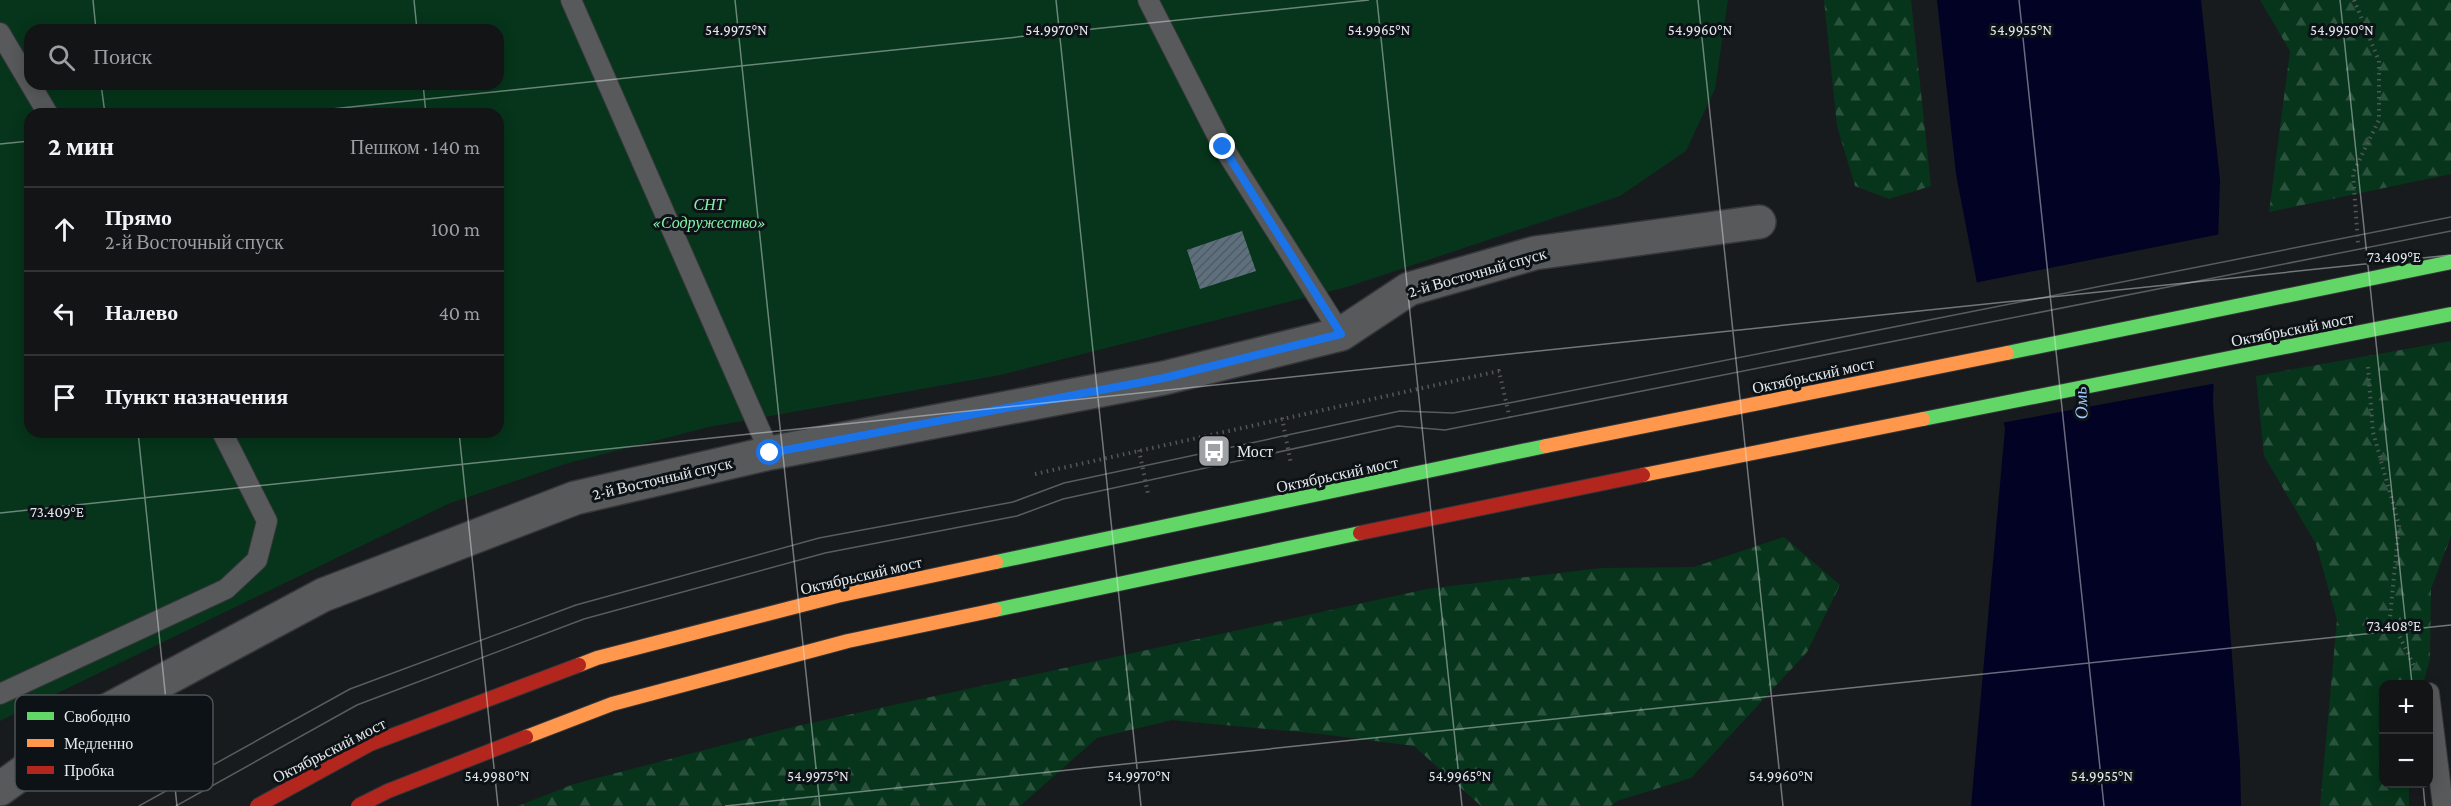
<!DOCTYPE html>
<html lang="ru">
<head>
<meta charset="utf-8">
<style>
	body { margin:0; font-family:"Crimson Pro",serif; background:#1b1d1f; color:#f1f3f6 }
	.controls { position:absolute; right:18px; bottom:18px; display:grid; overflow:hidden; border-radius:12px; box-shadow:0 3px 15px #0003 }
	.controls button { width:54px; height:54px; display:grid; place-items:center; padding:0; border:0; border-bottom:2px solid #313335; background:#121416; color:#f1f3f6; font:30px sans-serif }
	.stop { position:absolute; width:18px; height:18px; margin:-14px; border:4px solid #1a73e8; border-radius:50%; background:#fff }
	.stop.end { background:#1a73e8; border-color:#fff; box-shadow:0 2px 6px #0008 }
	.list { margin:0; padding:0; list-style:none }
	h2 { display:flex; justify-content:space-between; align-items:center; height:78px; margin:0; padding:0 24px; font-size:26px }
	h2 small { font-size:20px; font-weight:400; color:#9c9ea1 }
	.list li { display:grid; grid-template-columns:39px 1fr auto; gap:18px; align-items:center; box-sizing:border-box; height:84px; padding:0 24px; border-top:2px solid #313335 }
	.list b { display:block; font-size:22px; white-space:nowrap }
	.list p { margin:0; font-size:20px; white-space:nowrap; color:#9c9ea1 }
	.list em { font-size:20px; font-style:normal; color:#9c9ea1 }
	.icon { flex:none; width:33px; height:33px; fill:none; stroke:currentColor; stroke-width:2; stroke-linecap:round; stroke-linejoin:round }
	.map { position:relative; flex:none; width:2451px; height:806px; overflow:hidden }
	.search { position:absolute; background:#121416; box-shadow:0 3px 15px #0003; left:24px; top:24px; width:480px; height:66px; display:flex; align-items:center; gap:15px; box-sizing:border-box; padding:0 21px; border-radius:18px; color:#9c9ea1; font-size:22px }
	.panel { position:absolute; background:#121416; box-shadow:0 3px 15px #0003; left:24px; top:108px; width:480px; height:330px; border-radius:18px }
	.map>svg:first-child { display:block }
</style>
</head>
<body>
<div class="map">
<svg width="2451" height="806" viewBox="0 0 2451 806">
	<defs>
		<pattern id="forest-firs" width="22" height="20" patternUnits="userSpaceOnUse" patternTransform="scale(1.5)"><rect width="22" height="20" fill="#06351b"/><path d="M5 1l3.5 6h-7zM16 11l3.5 6h-7z" fill="#2a523c"/></pattern>
		<pattern id="building-hatch" width="6" height="6" patternUnits="userSpaceOnUse" patternTransform="scale(1.5)"><rect width="6" height="6" fill="#5e707d"/><path d="M-1 1l2-2M0 6l6-6M5 7l2-2" fill="none" stroke="#515b62"/></pattern>
	</defs>
	<rect width="100%" height="100%" fill="#181b1e"/>
	<path fill="url(#forest-firs)" d="M1824,0H1911L1931,186L1889,199L1855,186L1837,126Z
		M2260,0H2451V174L2269,212L2290,51Z
		M2451,341V536L2431,589L2430,659L2423,684H2384V784H2409V806H2320L2337,620L2316,544L2264,456L2256,376Z
		M1784,537L1840,585L1807,652L1691,778L1617,801L1611,806H1481L1414,746L1321,734L1172,720L1097,738L1020,806H518L574,784L797,726L1427,589L1602,568L1694,567Z"/>
	<path fill="#06351b" fill-rule="evenodd" d="M0,0H1728L1715,89L1686,151L1620,196L1347,287L1000,375L709,427L565,464L448,504L0,721ZM30,30H498V84H30ZM30,114H498V432H30Z"/>
	<path fill="#020225" d="M1937,0H2201L2220,180L2213,403L2240,762L2241,806H1971L2005,429L1956,174Z"/>
	<path fill="#181b1e" d="M2221,234L2217,383L2001,423L1974,283Z"/>
	<path fill="url(#building-hatch)" d="M1242,231L1256,271L1200,289L1187,250Z"/>
	<g fill="none" stroke-linecap="round" stroke-linejoin="round">
		<defs>
			<path id="lane" d="M571,0L770,453
				M1148,0L1223,147L1341,334
				M0,33L48,114
				M2429,693L2443,806
				M0,694L226,589L257,560L267,521L222,432"/>
			<path id="street" d="M0,789L108,710L323,595L575,498L770,453L1164,378L1341,334L1409,289L1535,253L1759,222"/>
		</defs>
		<use href="#lane" stroke="#353639" stroke-width="22"/>
		<use href="#street" stroke="#353639" stroke-width="36"/>
		<path stroke="#545657" stroke-width="4" stroke-dasharray="1.5 4.5" stroke-linecap="butt" d="M2354,0L2379,61V120L2353,173L2358,243
			M2368,367L2373,432L2399,525L2390,617L2415,668
			M1282,418L1291,464
			M1139,450L1148,494
			M1035,474L1499,371L1510,419"/>
		<use href="#lane" stroke="#57595b" stroke-width="20"/>
		<use href="#street" stroke="#57595b" stroke-width="33"/>
		<path stroke="#595c5e" stroke-width="1.5" d="M139,806L350,689L576,605L819,538L1013,502L1064,483L1400,411L1453,413L1514,402L2451,217
			M176,806L357,705L584,619L825,553L1017,516L1063,499L1398,426L1445,430L2451,231"/>
		<defs>
			<path id="fast-bridge" d="M2007,353L2451,262
				M1923,419L2451,314
				M996,562L1546,446
				M995,610L1360,533"/>
			<path id="slow-bridge" d="M1546,446L2007,353
				M1643,475L1923,419
				M579,665L597,658L837,596L996,562
				M526,737L612,704L848,641L995,610"/>
			<path id="jam-bridge" d="M1360,533L1643,475
				M257,806L370,744L579,665
				M358,806L388,791L526,737"/>
		</defs>
		<use href="#fast-bridge" stroke="#353639" stroke-width="16" stroke-linecap="butt"/>
		<use href="#slow-bridge" stroke="#353639" stroke-width="16" stroke-linecap="butt"/>
		<use href="#jam-bridge" stroke="#353639" stroke-width="16" stroke-linecap="butt"/>
		<use href="#fast-bridge" stroke="#63d668" stroke-width="14"/>
		<use href="#slow-bridge" stroke="#ff974d" stroke-width="14"/>
		<use href="#jam-bridge" stroke="#b3261e" stroke-width="14"/>
	</g>
	<g fill="none" stroke-linecap="round" stroke-linejoin="round">
		<path stroke="#1a73e8" stroke-width="8" d="M770,453L1164,378L1341,334L1223,147"/>
	</g>
	<path fill="none" stroke="#e4e9ec" stroke-width="1.5" stroke-opacity="0.45" d="M93,0L96,30M414,0L417,30M735,0L820,806M1056,0L1141,806M1377,0L1462,806M1698,0L1783,806M2019,0L2104,806M2340,0L2412,684M101,84L105,114M423,84L426,114M284,114L1369,0M0,144L30,141M138,432L177,806M459,432L498,806M0,513L2451,255M2423,784L2425,806M725,806L2451,625"/>
	<defs>
		<symbol id="bus-square" viewBox="-11 -11 22 22"><rect x="-9" y="-9" width="18" height="18" rx="4" fill="#9da1a4" stroke="#0d1217"/><path d="M-5-6H5V4H4V6H2V4H-2V6H-4V4H-5ZM-3.5-4V0h7V-4ZM-3.5 1.2v1.5H-2V1.2ZM2 1.2v1.5H3.5V1.2Z" fill="#fff"/></symbol>
	</defs>
	<g fill-rule="evenodd">
		<use href="#bus-square" x="1195" y="432" width="38" height="38"/>
	</g>
	<g text-anchor="middle" stroke-width="6" stroke-linejoin="round" paint-order="stroke">
		<g font-size="16" font-style="italic" fill="#85f3a7" stroke="#0d1217">
			<text x="709" y="210">СНТ<tspan x="709" dy="18">«Содружество»</tspan></text>
		</g>
		<g font-size="16" fill="#e4e9ec" stroke="#0d1217">
			<text transform="translate(1477 272) rotate(-16)" y="6">2-й Восточный спуск</text>
			<text transform="translate(2292 329) rotate(-11)" y="6">Октябрьский мост</text>
			<text transform="translate(1813 375) rotate(-12)" y="6">Октябрьский мост</text>
			<text transform="translate(1337 474) rotate(-12)" y="6">Октябрьский мост</text>
			<text transform="translate(662 478) rotate(-13)" y="6">2-й Восточный спуск</text>
			<text transform="translate(861 575) rotate(-13)" y="6">Октябрьский мост</text>
			<text transform="translate(329 750) rotate(-27)" y="6">Октябрьский мост</text>
		</g>
		<g font-size="16" fill="#e4e9ec" stroke="#0d1217" text-anchor="start">
			<text x="1237" y="457">Мост</text>
		</g>
		<g font-size="18" font-style="italic" fill="#a2c8ff" stroke="#0d1217">
			<text transform="translate(2081 403) rotate(-93)" y="6">Омь</text>
		</g>
	</g>
	<rect x="15" y="695" width="198" height="96" rx="9" fill="#0d1217" stroke="#4e5257" stroke-width="1.5"/>
	<rect x="27" y="712" width="27" height="8" fill="#63d668"/>
	<rect x="27" y="739" width="27" height="8" fill="#ff974d"/>
	<rect x="27" y="766" width="27" height="8" fill="#b3261e"/>
	<g font-size="16" fill="#e4e9ec">
		<text x="64" y="722">Свободно</text>
		<text x="64" y="749">Медленно</text>
		<text x="64" y="776">Пробка</text>
	</g>
	<g font-size="15" text-anchor="middle" fill="#e4e9ec" stroke="#0d1217" stroke-width="6" stroke-linejoin="round" paint-order="stroke">
		<text x="736" y="35">54.9975°N</text>
		<text x="1057" y="35">54.9970°N</text>
		<text x="1379" y="35">54.9965°N</text>
		<text x="1700" y="35">54.9960°N</text>
		<text x="2021" y="35">54.9955°N</text>
		<text x="2342" y="35">54.9950°N</text>
		<text x="2394" y="262">73.409°E</text>
		<text x="57" y="517">73.409°E</text>
		<text x="2394" y="631">73.408°E</text>
		<text x="497" y="781">54.9980°N</text>
		<text x="818" y="781">54.9975°N</text>
		<text x="1139" y="781">54.9970°N</text>
		<text x="1460" y="781">54.9965°N</text>
		<text x="1781" y="781">54.9960°N</text>
		<text x="2102" y="781">54.9955°N</text>
	</g>
</svg>
<div class="controls">
<button>+</button>
<button>−</button>
</div>
<div class="stop" style="left:770px;top:453px"></div>
<div class="stop end" style="left:1223px;top:147px"></div>
<div class="search"><svg class="icon" aria-label="search" viewBox="0 0 24 24"><circle cx="10" cy="10" r="6"/><path d="M15 15l6 6"/></svg>Поиск</div>
<section class="panel">
<h2>2 мин<small>Пешком · 140 m</small></h2>
<ul class="list">
<li><svg class="icon" aria-label="ahead" viewBox="0 0 24 24"><path d="M12 20V5M6 11l6-6 6 6"/></svg><div><b>Прямо</b><p>2-й Восточный спуск</p></div><em>100 m</em></li>
<li><svg class="icon" aria-label="left" viewBox="0 0 24 24"><path d="M17 20v-9H6M10 6l-5 5 5 5"/></svg><div><b>Налево</b></div><em>40 m</em></li>
<li><svg class="icon" aria-label="arrive" viewBox="0 0 24 24"><path d="M6 21V4h12l-3 4 3 4H6"/></svg><div><b>Пункт назначения</b></div></li>
</ul>
</section>
</div>
</body>
</html>
